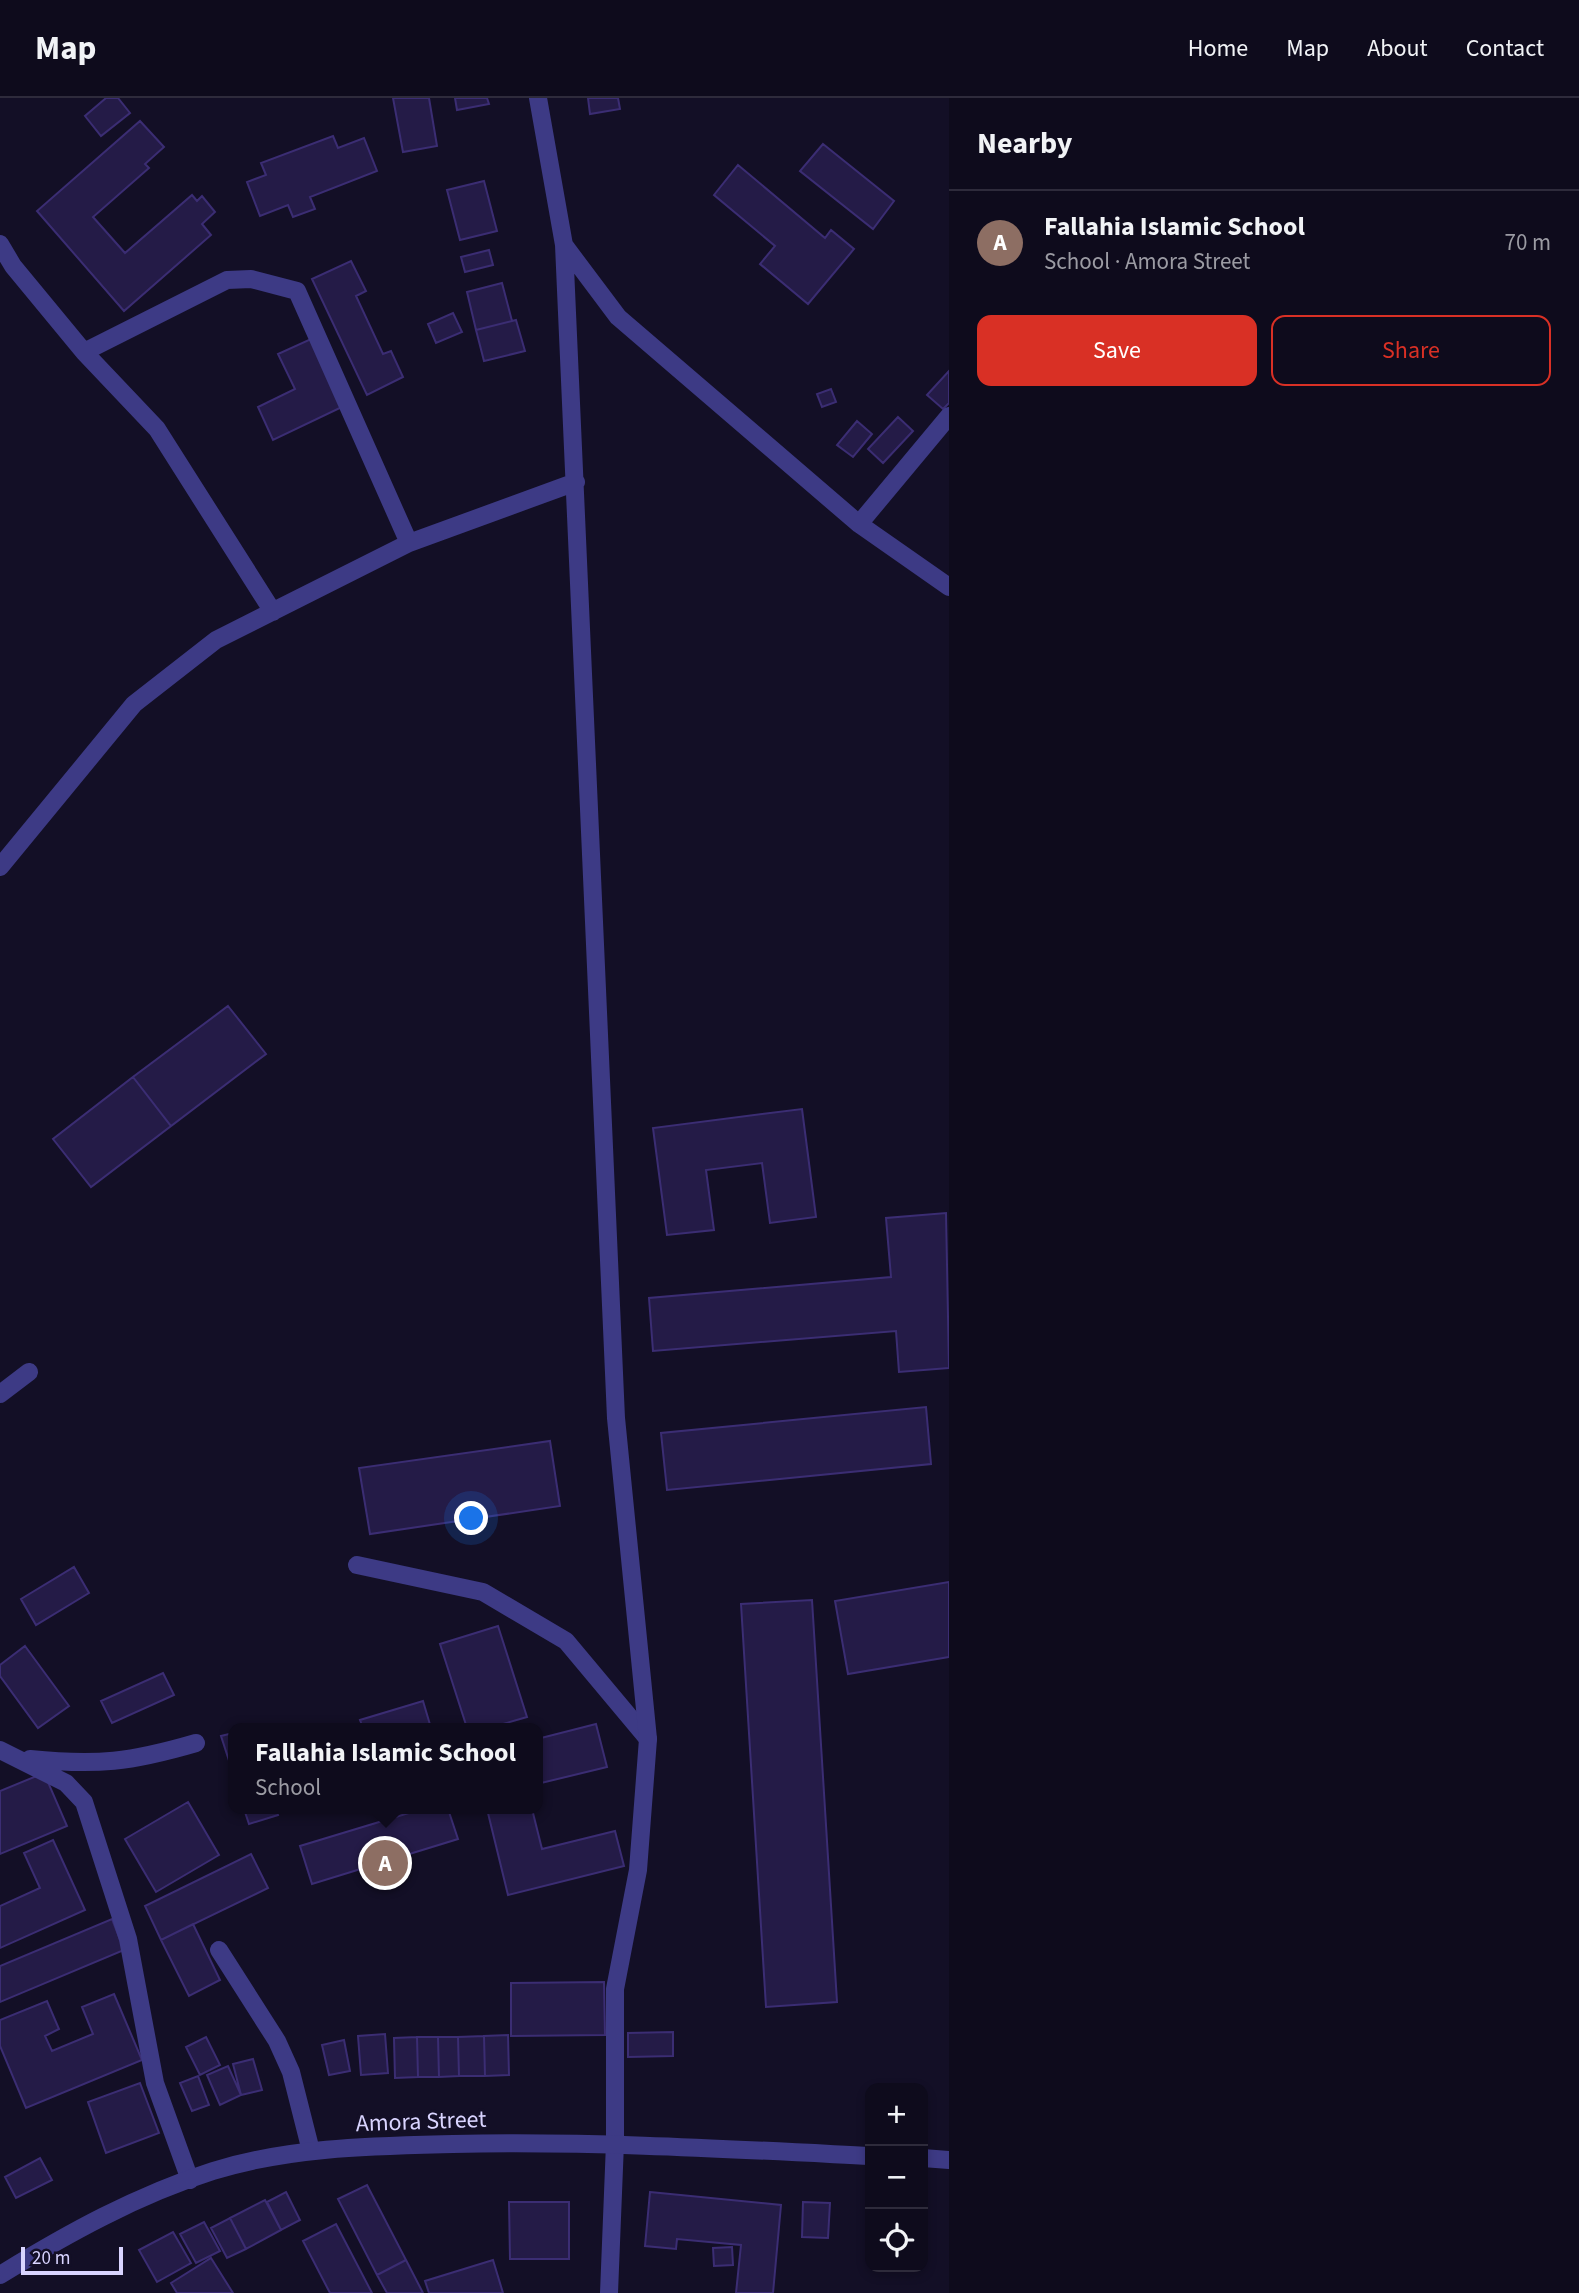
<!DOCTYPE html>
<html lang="en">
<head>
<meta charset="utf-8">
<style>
	body { margin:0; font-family:"Source Sans 3",sans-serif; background:#171425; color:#f1f3f6 }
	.controls { position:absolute; right:21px; bottom:21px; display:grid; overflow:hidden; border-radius:14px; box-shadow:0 4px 10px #0003 }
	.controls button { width:63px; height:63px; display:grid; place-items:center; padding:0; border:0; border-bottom:2px solid #2e2b3b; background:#0e0b1c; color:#f1f3f6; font:35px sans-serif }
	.scale { position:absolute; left:21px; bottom:18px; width:102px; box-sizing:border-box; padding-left:7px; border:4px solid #d9d4ff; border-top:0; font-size:19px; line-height:24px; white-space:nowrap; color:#d9d4ff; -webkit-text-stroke:5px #130f26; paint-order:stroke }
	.you { position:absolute; left:472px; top:1421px; width:24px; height:24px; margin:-18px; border:5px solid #fff; border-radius:50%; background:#1a73e8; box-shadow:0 0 0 10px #1a73e833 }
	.badge { display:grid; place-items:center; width:46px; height:46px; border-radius:50%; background:#d93025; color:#fff; font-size:23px; font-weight:700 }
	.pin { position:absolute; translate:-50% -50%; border:4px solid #fff; box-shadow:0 2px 7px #0006 }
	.popup { position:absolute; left:228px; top:1625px; width:315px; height:91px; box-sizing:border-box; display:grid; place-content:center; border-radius:14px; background:#0e0b1c; filter:drop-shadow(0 2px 5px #0005); font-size:23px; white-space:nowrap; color:#9b9ba3 }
	.popup b { font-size:26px; color:#f1f3f6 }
	.popup::after { content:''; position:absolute; left:50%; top:100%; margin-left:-14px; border:14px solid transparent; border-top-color:#0e0b1c }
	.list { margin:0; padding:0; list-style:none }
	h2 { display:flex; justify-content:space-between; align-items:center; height:91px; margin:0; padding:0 28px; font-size:30px }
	h2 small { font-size:23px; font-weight:400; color:#9b9ba3 }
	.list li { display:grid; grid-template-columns:46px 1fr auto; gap:21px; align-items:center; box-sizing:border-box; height:105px; padding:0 28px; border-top:2px solid #2e2b3b }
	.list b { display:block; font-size:26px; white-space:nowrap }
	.list p { margin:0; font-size:23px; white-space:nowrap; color:#9b9ba3 }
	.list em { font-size:23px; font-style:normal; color:#9b9ba3 }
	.actions { display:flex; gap:14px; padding:21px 28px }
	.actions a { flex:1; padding:16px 0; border:2px solid #d93025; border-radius:14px; text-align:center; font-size:24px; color:#d93025 }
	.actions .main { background:#d93025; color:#fff }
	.icon { flex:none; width:38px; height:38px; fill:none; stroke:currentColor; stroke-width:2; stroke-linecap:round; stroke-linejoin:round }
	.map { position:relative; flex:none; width:949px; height:2195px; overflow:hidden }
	header { display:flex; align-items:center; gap:42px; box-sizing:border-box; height:98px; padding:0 35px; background:#0e0b1c; border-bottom:2px solid #2e2b3b }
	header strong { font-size:33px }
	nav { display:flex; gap:38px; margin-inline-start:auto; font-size:24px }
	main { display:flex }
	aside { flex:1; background:#0e0b1c }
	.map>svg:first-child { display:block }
</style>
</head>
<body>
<header>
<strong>Map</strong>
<nav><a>Home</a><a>Map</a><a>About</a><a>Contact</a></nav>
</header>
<main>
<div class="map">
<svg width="949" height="2195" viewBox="0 0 949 2195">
	<rect width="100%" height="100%" fill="#130f26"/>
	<path fill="#241b47" stroke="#3b2d73" stroke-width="2" d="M106,0H118L130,15L101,38L85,18Z
		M393,0H429L437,48L403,54Z
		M455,0H487L489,6L457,12Z
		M588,0H618L620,11L590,16Z
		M140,23L164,49L145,66L149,70L93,119L125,155L192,97L197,103L202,98L215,114L202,126L211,137L124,213L37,113Z
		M333,38L338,50L364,40L377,73L310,99L315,111L293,119L288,107L260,118L247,84L266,77L261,65Z
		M823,46L894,103L873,131L800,73Z
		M738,67L825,140L831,132L854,151L808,206L760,166L775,148L714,97Z
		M484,83L497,133L460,142L447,92Z
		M489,152L493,167L465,174L461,159Z
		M351,163L366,193L356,198L383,256L391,253L403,279L367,297L312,181Z
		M502,185L512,223L476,232L467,194Z
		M453,215L462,234L436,245L428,226Z
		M516,222L525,253L484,263L476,232Z
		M311,241L344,308L273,342L258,309L295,291L278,256Z
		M949,273V305L943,311L927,297Z
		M831,291L836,304L822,309L817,296Z
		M898,319L913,333L883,365L868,351Z
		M857,323L872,336L853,359L837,347Z
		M228,908L266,956L171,1028L133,979Z
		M133,979L171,1028L91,1089L53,1041Z
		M802,1011L816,1119L770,1125L762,1065L706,1072L714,1132L667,1137L653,1030Z
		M946,1115L949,1270L899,1274L896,1233L653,1253L649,1200L891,1179L886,1120Z
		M926,1309L931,1366L667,1392L661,1335Z
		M550,1343L560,1408L370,1436L359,1370Z
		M74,1469L89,1495L36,1527L21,1501Z
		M949,1484V1559L848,1576L835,1503Z
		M812,1502L837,1904L766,1909L741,1506Z
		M498,1528L527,1619L489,1630H467L440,1546Z
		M25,1548L69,1608L38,1630L0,1578V1567Z
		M163,1575L174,1597L112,1625L101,1603Z
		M423,1603L431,1630H363L360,1622Z
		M596,1626L607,1669L537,1686V1641Z
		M233,1635V1675L221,1638Z
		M44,1675L67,1728L0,1756V1693Z
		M188,1704L219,1757L156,1794L125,1741Z
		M244,1711H276L278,1717L249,1726Z
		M422,1711H448L458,1741L312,1786L300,1748Z
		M487,1711H532L542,1751L615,1733L624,1768L508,1797Z
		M53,1742L85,1812L0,1850V1808L40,1790L24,1755Z
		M251,1756L268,1790L161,1842L145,1808Z
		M112,1821L124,1852L0,1904V1868Z
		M193,1826L220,1882L189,1898L161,1842Z
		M604,1884L605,1937L511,1938V1885Z
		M114,1896L142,1962L26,2010L0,1948V1922L47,1903L59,1931L45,1938L52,1953L93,1936L82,1909Z
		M673,1934V1958L628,1959V1935Z
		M385,1936L388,1975L361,1977L358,1938Z
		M508,1937L509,1977L485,1978L484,1938Z
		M484,1938L485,1978H459L458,1939Z
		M206,1939L220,1967L200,1977L186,1949Z
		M417,1939L418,1979L395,1980L394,1940Z
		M417,1939H438L439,1979H418Z
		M438,1939H458L459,1978L439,1979Z
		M344,1942L350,1973L329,1977L322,1947Z
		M253,1961L262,1992L241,1997L233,1966Z
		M228,1968L241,1997L220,2007L207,1977Z
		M198,1978L209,2007L192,2013L180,1985Z
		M140,1985L159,2035L106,2055L88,2004Z
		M40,2060L52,2082L16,2100L5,2079Z
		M367,2087L406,2162L377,2177L338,2101Z
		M286,2094L300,2122L281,2132L267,2104Z
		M650,2094L781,2107L773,2195H736L741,2147L677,2141L676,2151L645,2148Z
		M265,2102L281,2132L246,2151L230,2120Z
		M509,2104H569V2161H510Z
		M803,2104L830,2105L828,2140L802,2139Z
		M230,2120L246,2151L227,2160L211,2130Z
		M204,2124L220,2153L196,2165L180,2136Z
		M336,2126L372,2195H330L303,2143Z
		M173,2134L191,2165L157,2184L139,2152Z
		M732,2149L733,2167L714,2168L713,2150Z
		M211,2160L233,2195H177L171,2185Z
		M406,2162L423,2195H387L377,2177Z
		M493,2162L503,2195H429L425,2183Z"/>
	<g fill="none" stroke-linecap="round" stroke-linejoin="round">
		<path stroke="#3d3a85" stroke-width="18" d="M357,1467L483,1494L566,1543L648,1641"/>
		<path stroke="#3d3a85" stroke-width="18" d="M538,0L564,147L618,219L859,426L949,489
			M0,146L13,168L84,254L157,331L273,514
			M564,147L616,1320L648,1641L638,1772L615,1891V2045L609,2195
			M84,254L227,182L251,181L297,193L409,445
			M859,426L949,318
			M0,769L134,606L216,542L409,445L576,384
			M0,1296L29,1274
			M0,1652L66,1685L84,1704L128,1841L155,1985L190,2082
			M30,1661C97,1668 131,1664 196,1645
			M219,1852L277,1943L291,1974L311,2053"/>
		<path stroke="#3d3a85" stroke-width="18" d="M923,2060L949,2062
			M0,2177C67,2136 137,2097 213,2073C290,2049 373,2048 453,2046C593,2043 731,2051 870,2058"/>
	</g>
	<g text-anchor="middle" stroke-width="6" stroke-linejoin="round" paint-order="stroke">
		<g font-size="24" fill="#d9d4ff" stroke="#130f26">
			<text transform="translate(421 2023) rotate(-2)" y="8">Amora Street</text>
		</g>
	</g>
</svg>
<div class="controls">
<button>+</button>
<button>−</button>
<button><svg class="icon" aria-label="locate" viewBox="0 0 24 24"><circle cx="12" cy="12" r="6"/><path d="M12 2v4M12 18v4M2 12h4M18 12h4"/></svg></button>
</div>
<div class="scale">20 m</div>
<div class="you"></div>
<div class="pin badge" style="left:385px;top:1765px;background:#8d6e63">A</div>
<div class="popup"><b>Fallahia Islamic School</b>School</div>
</div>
<aside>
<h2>Nearby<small></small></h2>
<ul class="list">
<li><span class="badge" style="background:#8d6e63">A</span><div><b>Fallahia Islamic School</b><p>School · Amora Street</p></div><em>70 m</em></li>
</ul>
<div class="actions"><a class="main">Save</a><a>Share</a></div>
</aside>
</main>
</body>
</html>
